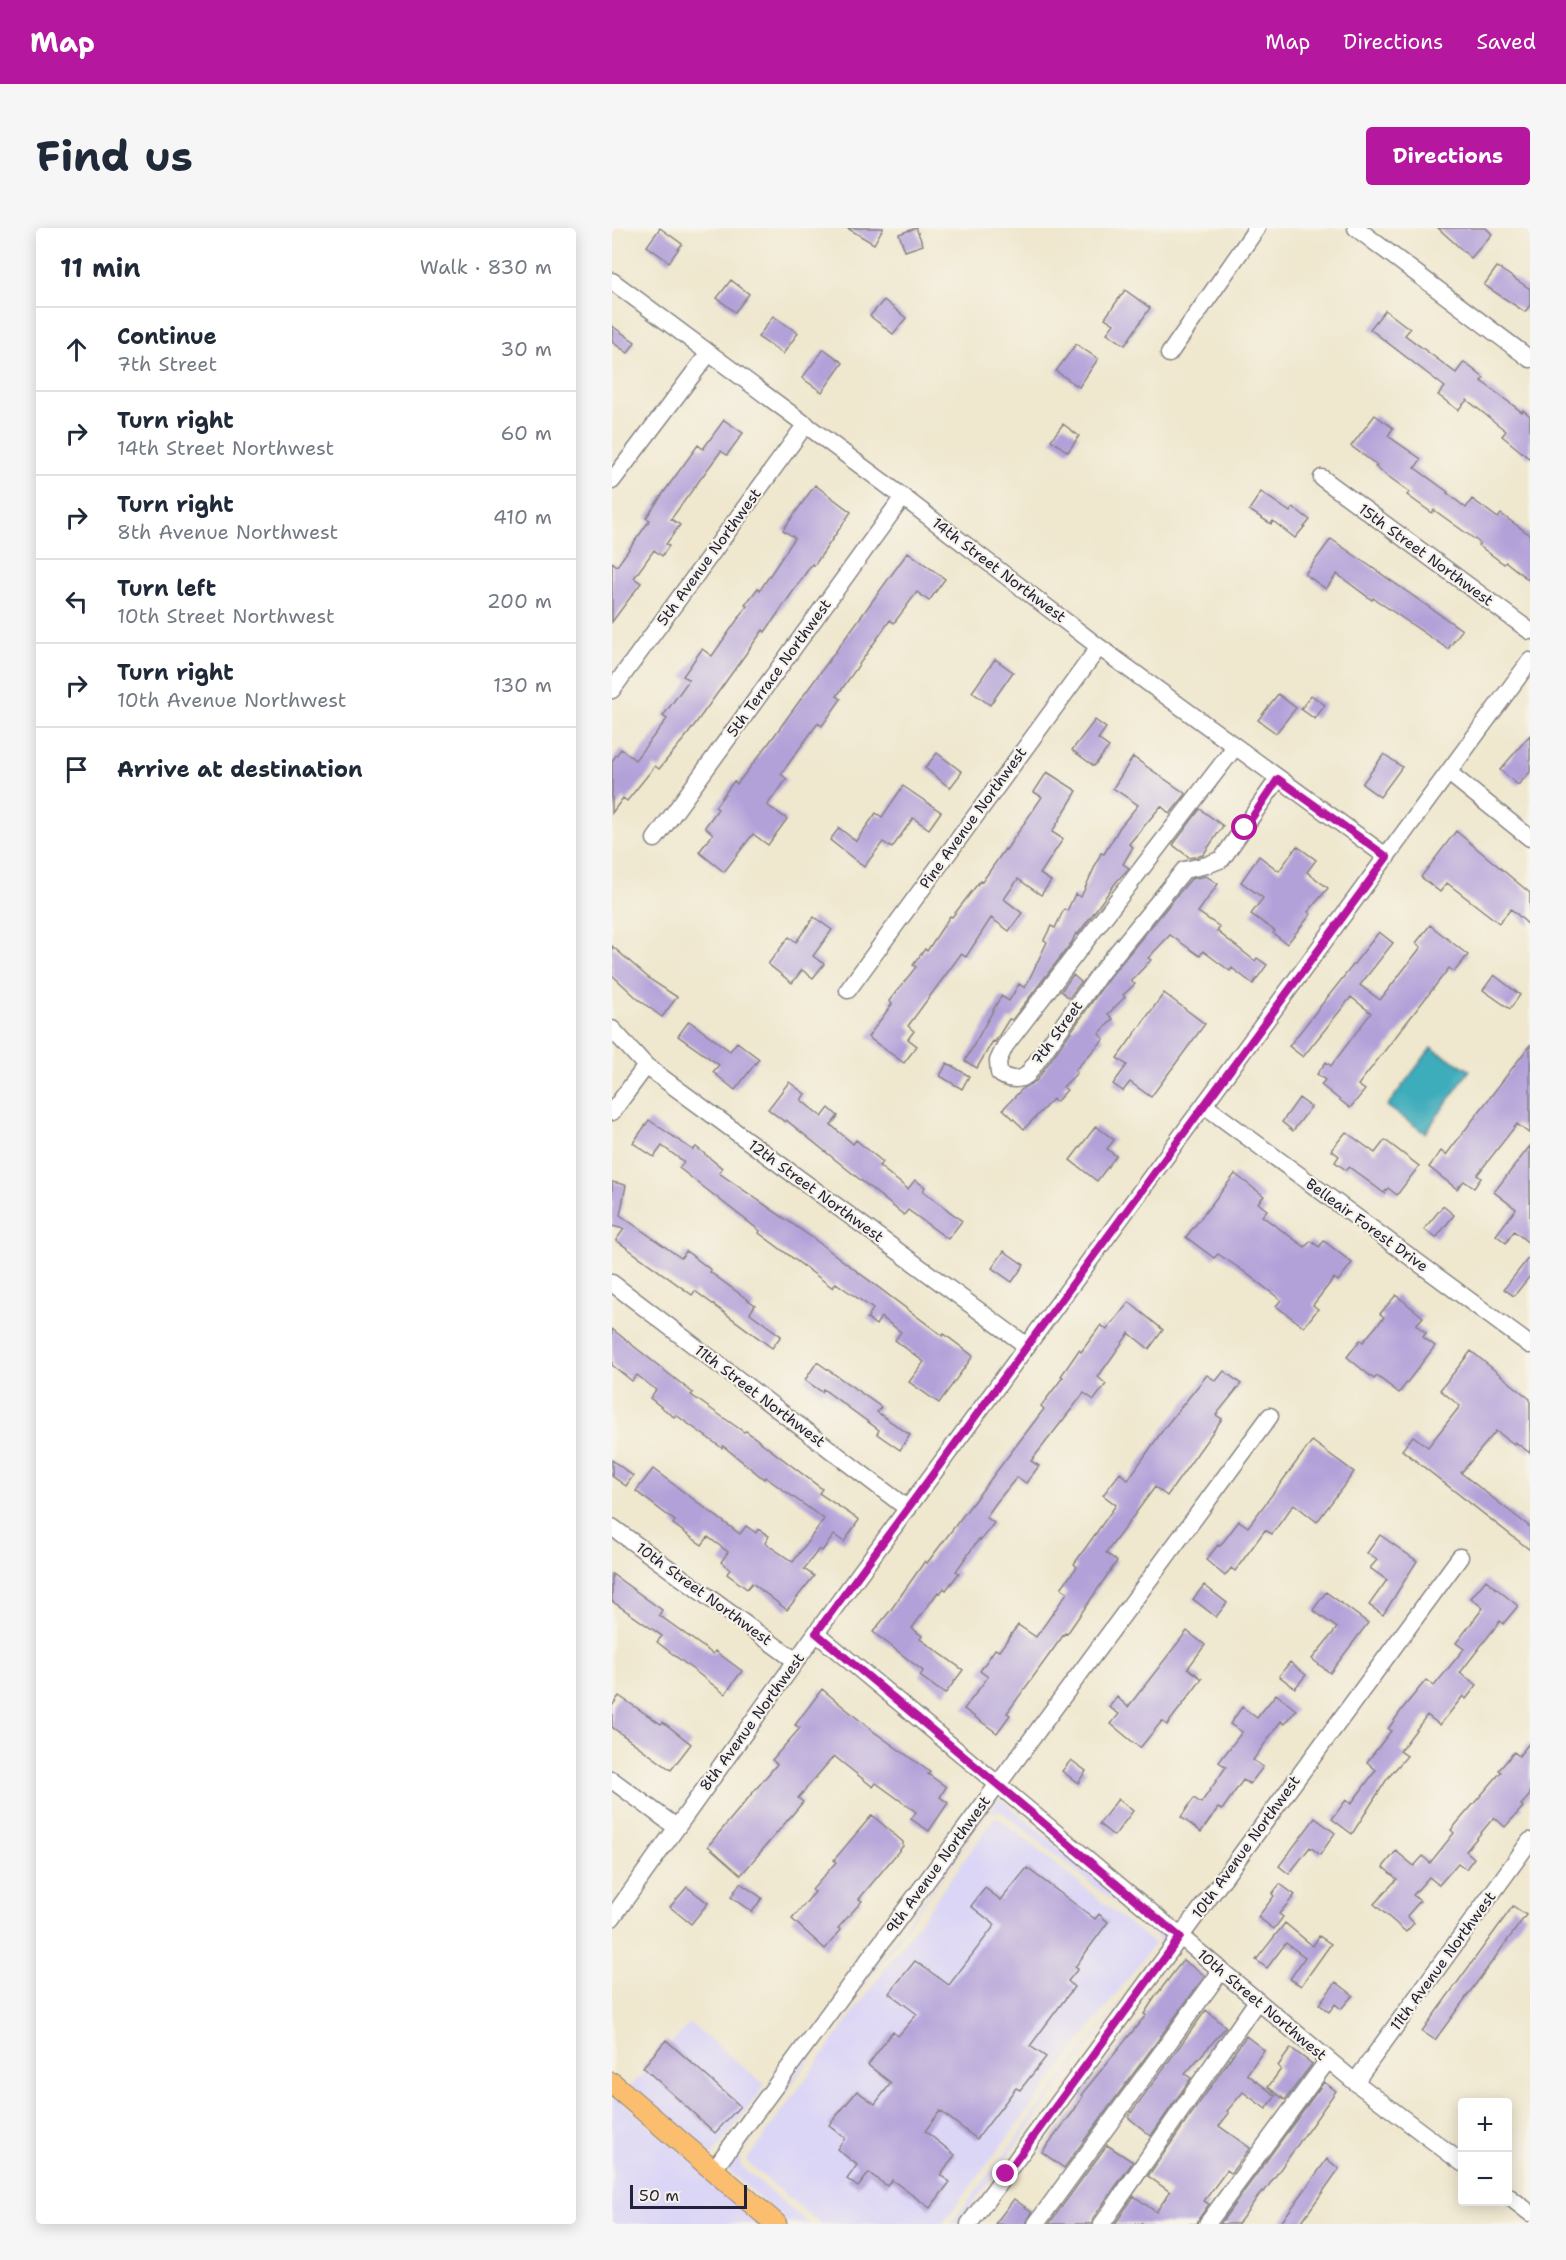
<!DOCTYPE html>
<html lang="en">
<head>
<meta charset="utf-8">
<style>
	body { margin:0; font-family:"Shantell Sans",sans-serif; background:#f6f6f7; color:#1f2937 }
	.controls { position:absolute; right:18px; bottom:18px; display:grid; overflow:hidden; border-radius:6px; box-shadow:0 3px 15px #0003 }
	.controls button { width:54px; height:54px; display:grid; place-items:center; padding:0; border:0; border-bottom:2px solid #e0e1e3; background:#fff; color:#1f2937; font:30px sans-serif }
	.scale { position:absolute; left:18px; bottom:15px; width:117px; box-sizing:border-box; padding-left:6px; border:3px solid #22223b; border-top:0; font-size:16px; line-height:21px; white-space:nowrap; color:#22223b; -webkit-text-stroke:4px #f7f3e8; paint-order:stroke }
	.stop { position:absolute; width:18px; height:18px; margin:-14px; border:4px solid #b5179e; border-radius:50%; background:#fff }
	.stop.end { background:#b5179e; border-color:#fff; box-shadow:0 2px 6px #0008 }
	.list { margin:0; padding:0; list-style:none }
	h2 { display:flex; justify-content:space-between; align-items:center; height:78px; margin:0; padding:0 24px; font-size:26px }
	h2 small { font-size:20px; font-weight:400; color:#747a83 }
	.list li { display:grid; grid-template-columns:39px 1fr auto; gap:18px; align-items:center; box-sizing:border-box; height:84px; padding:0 24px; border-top:2px solid #e0e1e3 }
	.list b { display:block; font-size:22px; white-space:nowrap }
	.list p { margin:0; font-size:20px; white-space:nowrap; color:#747a83 }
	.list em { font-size:20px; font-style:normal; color:#747a83 }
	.icon { flex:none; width:33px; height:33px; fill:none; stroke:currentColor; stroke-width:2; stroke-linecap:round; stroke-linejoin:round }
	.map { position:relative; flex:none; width:918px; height:1996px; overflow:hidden; border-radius:6px }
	header { display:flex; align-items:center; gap:36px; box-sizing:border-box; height:84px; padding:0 30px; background:#b5179e; color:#fff }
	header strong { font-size:28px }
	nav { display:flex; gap:33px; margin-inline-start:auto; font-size:21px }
	.intro { display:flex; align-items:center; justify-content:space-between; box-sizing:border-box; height:144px; padding:0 36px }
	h1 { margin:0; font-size:42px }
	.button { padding:15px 27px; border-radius:6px; background:#b5179e; color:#fff; font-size:21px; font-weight:700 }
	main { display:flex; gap:36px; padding:0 36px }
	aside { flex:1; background:#fff; border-radius:6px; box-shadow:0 3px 15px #0003 }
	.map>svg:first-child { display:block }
</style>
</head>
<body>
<header>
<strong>Map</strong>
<nav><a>Map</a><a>Directions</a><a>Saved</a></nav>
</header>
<div class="intro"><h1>Find us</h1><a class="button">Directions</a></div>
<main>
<aside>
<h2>11 min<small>Walk · 830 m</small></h2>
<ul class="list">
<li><svg class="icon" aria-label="ahead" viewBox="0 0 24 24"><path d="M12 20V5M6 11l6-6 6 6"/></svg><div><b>Continue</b><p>7th Street</p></div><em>30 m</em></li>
<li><svg class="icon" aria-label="right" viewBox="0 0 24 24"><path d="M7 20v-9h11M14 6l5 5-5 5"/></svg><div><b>Turn right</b><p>14th Street Northwest</p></div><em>60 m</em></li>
<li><svg class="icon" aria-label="right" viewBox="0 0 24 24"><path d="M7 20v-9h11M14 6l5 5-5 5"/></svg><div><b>Turn right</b><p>8th Avenue Northwest</p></div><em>410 m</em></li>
<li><svg class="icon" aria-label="left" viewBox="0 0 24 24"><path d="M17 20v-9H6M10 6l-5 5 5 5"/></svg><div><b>Turn left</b><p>10th Street Northwest</p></div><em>200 m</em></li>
<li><svg class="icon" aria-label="right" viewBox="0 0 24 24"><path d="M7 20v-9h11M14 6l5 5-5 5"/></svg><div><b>Turn right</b><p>10th Avenue Northwest</p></div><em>130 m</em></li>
<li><svg class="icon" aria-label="arrive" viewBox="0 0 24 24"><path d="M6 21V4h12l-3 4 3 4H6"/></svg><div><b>Arrive at destination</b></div></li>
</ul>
</aside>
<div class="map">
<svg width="918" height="1996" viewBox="0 0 918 1996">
	<rect width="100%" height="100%" fill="#f7f3e8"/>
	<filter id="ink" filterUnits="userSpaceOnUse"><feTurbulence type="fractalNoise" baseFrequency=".0167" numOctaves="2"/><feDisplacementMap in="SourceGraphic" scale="12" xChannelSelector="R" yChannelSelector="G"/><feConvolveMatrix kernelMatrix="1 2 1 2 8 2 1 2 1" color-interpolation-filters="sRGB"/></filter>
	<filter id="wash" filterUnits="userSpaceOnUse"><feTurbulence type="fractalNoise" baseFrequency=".008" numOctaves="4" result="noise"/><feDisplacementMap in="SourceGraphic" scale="24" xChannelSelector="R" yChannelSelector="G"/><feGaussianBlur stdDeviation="1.35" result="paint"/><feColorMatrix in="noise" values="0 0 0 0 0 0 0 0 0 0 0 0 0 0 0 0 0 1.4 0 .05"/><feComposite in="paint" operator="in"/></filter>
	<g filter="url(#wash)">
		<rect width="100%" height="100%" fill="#efe7ce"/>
		<path fill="#dcd6f6" d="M387,1570L556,1709L548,1720L546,1710L389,1583L378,1584L127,1929L129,1938L197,1996H177L114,1940Z
			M384,1588L542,1716L330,1996H208L134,1933Z
			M540,1732L346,1996H339Z
			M78,1795L153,1857L100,1928L18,1859Z
			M0,1865L152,1996H0Z"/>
		<path fill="#3dacbb" stroke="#30677b" stroke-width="1.5" d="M819,820L858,842L813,905L775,878Z"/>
		<g id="blocks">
			<path fill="#b2a1d9" d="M48,0L70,16L57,34L35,18Z
				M235,0H271L262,16Z
				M304,0L311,17L293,23L287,6Z
				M826,0H874L880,6L859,30Z
				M885,39L918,61V77L913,84L872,57Z
				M119,52L137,66L123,84L105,70Z
				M513,62L538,80L513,117L495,105L502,96L493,90Z
				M272,72L294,90L281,106L258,88Z
				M773,82L798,101L793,107L844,145L852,134L872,150L869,153L910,184L911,182L918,188V231L890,208L894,203L855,172L846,182L826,167L833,159L758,101Z
				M161,88L186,105L171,126L146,109Z
				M0,98L23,114L16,125L0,114Z
				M464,116L486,131L467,159L444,143Z
				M212,121L231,135L210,164L190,150Z
				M763,187L781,200L776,208L809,231L803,240L836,264L835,265L854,280L860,271L886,290L889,286L918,307V353L894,334L892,336L866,317L868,315L822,282L820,285L795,267L798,264L763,239L765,237L739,218Z
				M112,192L131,205L115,227L109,223L59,291L68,297L54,316L57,318L50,328L42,322L22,350L29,355L0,394V334L5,338L38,292L34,290L57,257L86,217L91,221Z
				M451,196L467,208L456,224L439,212Z
				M203,257L239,284L202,338L200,336L153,404L151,402L76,506L47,541L43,538L15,573L11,570L0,585V533L9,521L23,532L55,491L51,488L77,452L71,448L90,421L100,428L135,378L133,377L146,360L148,362L183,310L171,302Z
				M649,264L678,284L681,279L698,292L683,310L661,293L659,296L637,282Z
				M719,311L850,402L836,421L761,370L760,372L725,346L714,361L693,346Z
				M296,324L333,351L317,373L305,364L282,395L278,392L225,468L229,471L210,498L206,495L169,546L175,551L155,577L175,591L156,617L141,606L112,644L87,624L101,606L93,599L106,581L103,579L122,553L125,556L154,519Z
				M383,431L401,444L378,477L360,464Z
				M666,466L684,480L664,505L646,492Z
				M699,467L713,477L703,491L689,481Z
				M483,492L494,500L486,511L497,519L482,538L460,522Z
				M918,507V544L906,557L888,542Z
				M325,525L350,544L338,560L313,540Z
				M772,526L790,539L768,569L750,556Z
				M521,529L574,566L558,586L549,578L517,616L521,619L511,636L517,640L505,653L466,706L464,705L460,714L400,792L397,791L383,814L381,813L365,840L353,833L389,768L397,773L407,756L413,760L435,714L432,712L439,698L443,700L452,681L455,683L463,666L469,669L489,625L492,626L508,599L526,577L501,560Z
				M435,544L465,563L440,604L451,611L428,646L439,653L429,667L406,651L392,671L410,685L397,703L379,690L354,729L349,726L296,798L302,803L296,811L305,818L292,835L256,809L280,776L277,773L304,739L301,737L313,721L315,723L338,688L340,689L368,653L370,654L393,621L394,622L430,569L422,564Z
				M291,558L329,584L317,601L301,590L280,620L271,614L252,639L218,612L227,600L244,613L264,585L270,589Z
				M588,581L611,598L591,627L578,630L561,617Z
				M844,603L918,665V698L899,681L887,695L835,655L828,664L809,649Z
				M685,618L704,632L695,644L716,660L696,684L699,686L675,716L661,705L663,703L639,686L651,670L629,654L647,628L667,643Z
				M594,648L606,656L586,684L608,699L605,703L643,733L645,730L655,737L641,756L620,740L618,743L591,723L588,728L558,707L536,730L539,732L519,753L523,756L511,767L513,769L496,786L501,791L487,806L492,811L463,842L465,845L451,859L455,862L444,874L441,871L412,901L391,881L411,860L424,853L497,750L567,665L579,651Z
				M202,689L220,702L201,728L212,736L201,750L190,742L180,755L156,736L177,709L184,714Z
				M818,697L856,727L842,744L837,740L746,857L753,862L738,880L709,857L713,852L705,846L714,834L719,838L759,785L739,769L691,829L677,818L767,704L781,715L748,757L768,772L809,719L804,715Z
				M0,718L39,752L65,769L50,789L26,771L0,747Z
				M461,747L469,754L457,770L449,763Z
				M882,747L908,767L898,781L871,762Z
				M552,765L593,796L539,869L518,854L511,863L501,856L515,837L505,830Z
				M77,793L118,823L125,814L147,831L123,862L101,844L107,837L66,808Z
				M918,817V906L905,896L865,947L869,950L862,960L852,953L845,961L817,939L829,923L834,927Z
				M335,835L357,848L350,861L328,848Z
				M177,854L193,866L189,872L210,889L217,880L226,888L219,897L241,916L244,912L271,934L267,938L296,961L303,952L313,959L311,963L350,993L336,1011L296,982L292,987L174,892L173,894L156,881Z
				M687,870L699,879L681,903L670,894Z
				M37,892L81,922L84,919L110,940L107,945L202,1011L331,1108L332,1106L361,1128L327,1175L297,1154L312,1134L283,1112L289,1104L269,1089L264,1097L255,1090L261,1081L224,1055L221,1060L147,1005L148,1003L67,940L72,934L50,918L42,929L21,915Z
				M484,898L502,912L495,921L504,928L485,953L458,932Z
				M734,904L763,925L773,912L807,938L785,967L776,960L772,965L737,939L734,942L723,934L727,928L719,922Z
				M918,918V1016L902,1003L894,1015L884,1007L904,981L882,964Z
				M623,946L652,968L646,975L655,982L650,988L693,1019L699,1013L707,1019L712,1013L740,1035L726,1053L722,1050L701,1077L706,1081L692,1099L664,1078L669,1072L630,1042L606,1026L602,1030L574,1009Z
				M0,954L14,957L8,987L69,1030L74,1023L99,1042L98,1044L143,1077L138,1085L169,1108L160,1120L83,1063L80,1067L4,1012L12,1001L0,998Z
				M831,978L842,987L824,1010L812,1001Z
				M392,1023L412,1037L400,1054L380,1040Z
				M918,1028V1048L902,1068L892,1061Z
				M784,1067L811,1089L804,1097L814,1105L811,1109L823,1118L787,1165L765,1148L762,1151L735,1129L748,1112L751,1114L772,1089L768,1086Z
				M517,1074L551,1102L537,1121L517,1105L486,1149L494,1156L482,1172L472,1165L419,1233L427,1238L414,1255L405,1249L384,1275L374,1289L382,1295L369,1312L367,1311L344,1343L347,1345L334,1362L332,1360L328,1365L326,1364L300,1400L310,1408L308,1411L351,1442L333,1466L308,1448L311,1443L261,1404L278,1383L313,1333L315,1335L432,1181L429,1178L451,1149L449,1148L467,1122L469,1124L489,1097L495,1102Z
				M0,1101L81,1165L79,1167L132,1204L134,1203L210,1261L207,1265L247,1292L232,1314L222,1307L210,1323L207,1321L192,1341L202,1348L175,1382L140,1355L135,1361L115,1346L118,1341L109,1334L116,1324L96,1309L90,1317L61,1296L63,1293L24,1263L41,1241L128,1306L134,1298L144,1305L146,1301L157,1308L153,1315L181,1334L212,1291L153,1249L152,1251L111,1218L110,1220L64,1187L62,1189L38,1170L44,1162L25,1147L20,1153L0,1137Z
				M859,1123L918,1171V1225L903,1214L902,1216L884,1203L849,1245L918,1299V1322L790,1222L801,1208L816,1219L848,1178L828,1162Z
				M205,1134L269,1179L265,1184L298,1207L288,1222L265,1206L267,1202L211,1161L210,1164L193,1152Z
				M612,1143L629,1156L604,1187L610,1191L555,1268L543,1259L494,1325L505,1333L455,1406L453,1405L395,1485L398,1487L385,1505L352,1481L376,1449L368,1443L383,1421L387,1423L406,1397L424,1409L455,1365L449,1360L465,1339L462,1336L504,1277L491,1267L508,1245L516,1252L553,1199L595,1147L604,1153Z
				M700,1213L742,1244L705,1294L682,1276L660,1306L653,1302L623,1343L619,1340L613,1348L594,1332L606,1317L608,1318L627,1293L636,1299Z
				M0,1232L21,1248L14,1258L0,1248Z
				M768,1307L805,1333L771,1387L757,1377L775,1352L758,1340L765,1332L755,1325Z
				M0,1346L50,1382L47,1387L101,1426L103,1423L130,1443L113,1466L45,1414L50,1408L0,1373Z
				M874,1352L906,1378L891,1396L888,1393L848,1445L865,1457L854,1471L851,1468L828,1497L815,1487L788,1523L795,1528L775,1551L740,1606L720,1591L734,1572L739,1576L764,1542L755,1534L779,1503L776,1501L791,1480L814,1452L822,1458L852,1421L844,1415L871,1380L859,1370Z
				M592,1357L615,1375L604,1389L581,1371Z
				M714,1364L756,1395L718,1445L700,1431L725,1400L701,1382Z
				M575,1403L593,1417L576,1440L590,1451L555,1497L550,1493L528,1520L499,1496L507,1486L497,1479L505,1469L516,1479Z
				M678,1434L694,1447L683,1460L667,1448Z
				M210,1461L258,1501L318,1544L316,1546L334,1559L328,1569L336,1575L317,1603L299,1591L304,1584L264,1555L261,1559L222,1528L186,1570L191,1574L129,1647L96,1618L165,1536L160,1532L188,1500L183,1497Z
				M664,1466L684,1482L673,1496L669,1493L641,1532L651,1539L638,1556L631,1552L610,1582L606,1580L589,1604L569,1589L582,1570L589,1575L614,1539L607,1534L630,1504L618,1496L630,1479L645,1490Z
				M7,1468L49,1496L51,1494L79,1516L59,1542L0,1499V1478Z
				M918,1514V1567L909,1577L911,1579L893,1599L882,1589L854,1623L862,1630L854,1641L846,1635L827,1657L817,1649L801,1667L808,1673L795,1688L802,1695L794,1704L762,1676L785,1651L771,1639L784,1623L802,1638L811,1628L818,1635L842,1605L839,1602L889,1544L887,1542L902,1524L907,1528Z
				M459,1532L474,1543L466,1555L450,1543Z
				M506,1571L521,1583L502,1608L487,1596Z
				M260,1587L291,1614V1618L247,1671L250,1673L226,1700L229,1702L213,1721L180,1691L203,1664L200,1662L224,1634L222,1632Z
				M703,1590L723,1605L708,1627L698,1619L677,1646L667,1638Z
				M415,1640L483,1691L487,1686L496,1694L463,1739L466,1741L456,1753L462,1759L418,1818L434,1829L408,1862L404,1860L365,1911L328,1883L313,1903L343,1927L328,1947L338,1954L318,1980L280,1952L275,1958L257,1945L246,1959L235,1951L245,1937L225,1921L233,1910L217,1897L245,1863L263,1876L279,1855L256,1837L281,1803L286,1808L305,1786L277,1765L303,1733L337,1757L383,1697L359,1678L373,1660L389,1672Z
				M128,1655L150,1670L140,1684L119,1669Z
				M668,1656L683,1667L667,1686L671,1689L662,1701L646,1689L662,1668L660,1666Z
				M75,1659L96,1675L79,1696L58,1679Z
				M901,1678L914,1687L823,1812L810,1803Z
				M673,1695L701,1718L707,1708L719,1716L689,1758L678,1751L693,1729L674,1715L655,1740L644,1732Z
				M571,1732L593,1748L452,1940L430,1924L461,1884L471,1868L469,1867L534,1787L532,1786L543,1769Z
				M724,1754L741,1767L729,1781L723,1776L717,1784L707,1776Z
				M594,1782L614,1799L573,1846L579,1850L539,1908L516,1889Z
				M634,1808L652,1822L635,1846L664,1868L654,1881L631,1864L615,1883L617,1885L607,1898L638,1920L619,1945L615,1942L592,1973L597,1976L587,1990L585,1996H503L522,1968L544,1984L558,1964L536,1948Z
				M54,1812L128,1878L103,1905L31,1839Z
				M679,1820L700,1836L673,1872L656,1859L669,1841L666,1838Z
				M712,1854L724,1863L652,1964L650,1963L626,1996H608Z
				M495,1917L521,1934L481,1990L480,1996H437Z
				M715,1931L727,1941L695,1986L688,1996H668Z
				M402,1971L420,1984L414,1996H383Z"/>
		</g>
	</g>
	<g filter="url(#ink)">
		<use href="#blocks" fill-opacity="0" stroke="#888484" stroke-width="1.5"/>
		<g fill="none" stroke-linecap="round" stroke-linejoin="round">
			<defs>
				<path id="minor" d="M744,0L918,131
					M0,53L291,269L487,419L775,629
					M557,126L645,0
					M710,250L918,403
					M0,253L97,125
					M0,462L194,196
					M623,519L393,818L386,833L387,845C395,852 407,853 415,847L489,744L572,642L595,637L610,631L666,551
					M837,545L918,610
					M43,611L291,269
					M236,762L487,419
					M0,801L34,838L415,1118
					M592,877L918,1117
					M0,884L34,838
					M0,1055L296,1281
					M0,1299L184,1433
					M204,1405L743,1854L850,1935
					M0,1552L64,1599
					M0,1690L204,1405L918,433
					M743,1854L918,1613
					M102,1941L658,1188
					M896,1968L918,1985
					M357,1996L848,1329
					M424,1996L609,1743
					M490,1996L645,1773
					M595,1996L716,1832"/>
				<path id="major" d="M0,1855L164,1996"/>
			</defs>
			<use href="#minor" stroke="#888484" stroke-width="19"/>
			<use href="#major" stroke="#888484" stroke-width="23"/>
			<use href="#minor" stroke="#fff" stroke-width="16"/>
			<use href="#major" stroke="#fbbe6e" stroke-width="21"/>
		</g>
	</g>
	<g fill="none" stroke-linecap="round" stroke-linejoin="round" filter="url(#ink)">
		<path stroke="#b5179e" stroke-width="8" d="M394,1946L568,1709L204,1405L775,629L666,551L633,600"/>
	</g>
	<g text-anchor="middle" stroke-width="4.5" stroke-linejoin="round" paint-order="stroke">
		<g font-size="15" fill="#22223b" stroke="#f7f3e8">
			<text transform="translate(814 327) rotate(36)" y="5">15th Street Northwest</text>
			<text transform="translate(97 329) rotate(-54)" y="5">5th Avenue Northwest</text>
			<text transform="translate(387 342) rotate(37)" y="5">14th Street Northwest</text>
			<text transform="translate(167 440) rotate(-54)" y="5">5th Terrace Northwest</text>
			<text transform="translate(361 590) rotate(-54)" y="5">Pine Avenue Northwest</text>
			<text transform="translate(445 805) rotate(-54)" y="5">7th Street</text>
			<text transform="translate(204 963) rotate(36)" y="5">12th Street Northwest</text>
			<text transform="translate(755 997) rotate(36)" y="5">Belleair Forest Drive</text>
			<text transform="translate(148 1168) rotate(37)" y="5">11th Street Northwest</text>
			<text transform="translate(92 1366) rotate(36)" y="5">10th Street Northwest</text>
			<text transform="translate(140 1494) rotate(-54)" y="5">8th Avenue Northwest</text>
			<text transform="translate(634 1619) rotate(-54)" y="5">10th Avenue Northwest</text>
			<text transform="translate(326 1637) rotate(-54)" y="5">9th Avenue Northwest</text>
			<text transform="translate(831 1733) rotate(-54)" y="5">11th Avenue Northwest</text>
			<text transform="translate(650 1777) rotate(40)" y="5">10th Street Northwest</text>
		</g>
	</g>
</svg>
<div class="controls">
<button>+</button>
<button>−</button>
</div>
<div class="scale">50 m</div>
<div class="stop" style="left:633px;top:600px"></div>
<div class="stop end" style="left:394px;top:1946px"></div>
</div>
</main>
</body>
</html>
